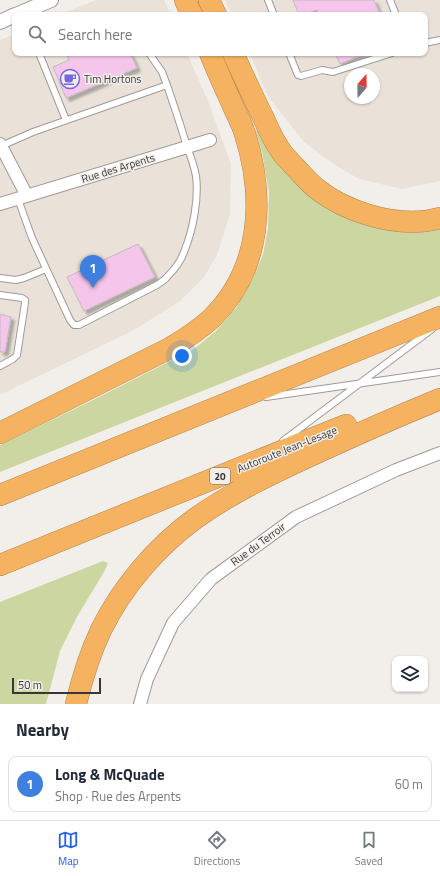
<!DOCTYPE html>
<html lang="en">
<head>
<meta charset="utf-8">
<style>
	body { margin:0; font-family:"Titillium Web",sans-serif; background:#f6f6f7; color:#1f2937 }
	.controls { position:absolute; right:12px; bottom:12px; display:grid; overflow:hidden; border-radius:8px; box-shadow:0 1px 3px #0004 }
	.controls button { width:36px; height:36px; display:grid; place-items:center; padding:0; border:0; border-bottom:1px solid #e0e1e3; background:#fff; color:#1f2937; font:20px sans-serif }
	.compass { position:absolute; left:344px; top:68px; width:36px; height:36px; border-radius:50%; background:#fff; box-shadow:0 1px 3px #0004; rotate:20deg }
	.scale { position:absolute; left:12px; bottom:10px; width:89px; box-sizing:border-box; padding-left:4px; border:2px solid #383735; border-top:0; font-size:11px; line-height:14px; white-space:nowrap; color:#383735; -webkit-text-stroke:3px #f2efeb; paint-order:stroke }
	.you { position:absolute; left:182px; top:356px; width:14px; height:14px; margin:-10px; border:3px solid #fff; border-radius:50%; background:#1a73e8; box-shadow:0 0 0 6px #1a73e833 }
	.badge { display:grid; place-items:center; width:26px; height:26px; border-radius:50%; background:#2563eb; color:#fff; font-size:13px; font-weight:700 }
	.pin { position:absolute; translate:-50% -33px; filter:drop-shadow(0 1px 2px #0008) }
	.pin::after { content:''; position:absolute; top:21px; width:14px; height:12px; background:inherit; clip-path:polygon(0 0,100% 0,50% 100%) }
	.list { margin:0; padding:0; list-style:none }
	h2 { display:flex; justify-content:space-between; align-items:center; height:52px; margin:0; padding:0 16px; font-size:17px }
	h2 small { font-size:13px; font-weight:400; color:#747a83 }
	.list li { display:grid; grid-template-columns:26px 1fr auto; gap:12px; align-items:center; box-sizing:border-box; height:56px; margin:0 8px 8px; padding:0 8px; border:1px solid #e0e1e3; border-radius:8px }
	.list b { display:block; font-size:15px; white-space:nowrap }
	.list p { margin:0; font-size:13px; white-space:nowrap; color:#747a83 }
	.list em { font-size:13px; font-style:normal; color:#747a83 }
	.icon { flex:none; width:22px; height:22px; fill:none; stroke:currentColor; stroke-width:2; stroke-linecap:round; stroke-linejoin:round }
	.map { position:relative; flex:none; width:440px; height:704px; overflow:hidden }
	.search { position:absolute; background:#fff; box-shadow:0 1px 3px #0004; left:12px; right:12px; top:12px; height:44px; display:flex; align-items:center; gap:10px; box-sizing:border-box; padding:0 14px; border-radius:8px; color:#747a83; font-size:15px }
	.sheet { height:116px; background:#fff }
	nav { display:flex; justify-content:space-around; align-items:center; box-sizing:border-box; height:56px; border-top:1px solid #e0e1e3; background:#fff; font-size:11px; color:#747a83 }
	nav a { display:grid; justify-items:center; gap:2px }
	nav .on { color:#2563eb }
	.map>svg:first-child { display:block }
</style>
</head>
<body>
<div class="map">
<svg width="440" height="704" viewBox="0 0 440 704">
	<defs>
		<filter id="shadow"><feDropShadow dx="3.5" dy="3.5" stdDeviation="1" flood-color="#0004"/></filter>
	</defs>
	<rect width="100%" height="100%" fill="#f2efeb"/>
	<path fill="#eae2d9" fill-rule="evenodd" d="M96,0H164L171,15H59Z
		M225,0H440V181L402,189L359,179L332,163L304,142L269,98L249,53H425V15H232ZM350,74H374V98H350Z
		M15,34V53H187L208,101L231,164L230,214L217,255L204,277L180,301L136,329L0,395V40Z"/>
	<path fill="#cbd6a0" d="M259,129L292,179L417,231L440,229V296L0,472V445L93,400L194,349L216,331L236,308L249,286L263,255L268,228L269,192L262,152L257,136L256,131Z
		M103,561L108,563L104,572L78,615L60,651L46,704H0V602Z"/>
	<path fill="#f5c5eb" stroke="#c1bcc0" filter="url(#shadow)" d="M293,0H374L380,15H319L317,10L303,15H299Z
		M66,53H130L137,68L66,98L53,67L69,60Z
		M335,53H366L340,64Z
		M138,244L155,277L84,311L67,277Z
		M0,314L11,317L5,352H0Z"/>
	<g fill="none" stroke-linecap="round" stroke-linejoin="round">
		<defs>
			<path id="service" d="M268,0L274,15
				M390,0L396,15
				M425,43L440,40
				M39,53L66,120
				M149,53L162,72L167,85
				M289,53L297,73L298,75L301,76L322,70L333,72L392,53
				M1,146L33,132L167,85C174,106 181,126 187,147C191,157 194,166 196,176C199,199 193,230 184,252C181,261 174,270 167,277C165,280 161,282 157,285L79,325H74L70,320L32,238L18,199
				M0,278L16,280L24,278L46,269
				M0,295L22,298L25,300V303L17,355L13,359L0,366
				M266,397L440,372
				M283,441L432,329"/>
			<path id="minor" d="M0,144L27,196
				M0,204L210,140
				M140,704L147,679L173,623L211,579L296,517L396,470L440,453"/>
			<path id="tertiary" d="M16,15L51,0
				M0,22L15,15"/>
			<path id="motorway" d="M185,0L192,15
				M209,0L216,15
				M233,53C243,75 253,97 264,119C269,131 275,143 283,154C286,158 290,161 293,165C301,173 308,182 317,189C345,211 389,225 425,221C430,221 435,219 440,218
				M0,433L170,348C185,339 199,330 212,318C262,268 265,198 245,134C242,124 237,115 233,106C225,88 217,71 210,53
				M0,495L440,317
				M0,565L346,425
				M76,704C82,679 90,653 101,630C122,587 157,546 196,518C231,493 271,474 310,456C353,436 396,417 440,399"/>
		</defs>
		<use href="#service" stroke="#9e9b97" stroke-width="8"/>
		<use href="#minor" stroke="#9e9b97" stroke-width="14"/>
		<use href="#tertiary" stroke="#9e9b97" stroke-width="16"/>
		<use href="#motorway" stroke="#b38752" stroke-width="22"/>
		<use href="#service" stroke="#fff" stroke-width="6"/>
		<use href="#minor" stroke="#fff" stroke-width="12"/>
		<use href="#tertiary" stroke="#fff" stroke-width="14"/>
		<use href="#motorway" stroke="#f5b261" stroke-width="21"/>
	</g>
	<defs>
		<symbol id="cafe-ring" viewBox="-11 -11 22 22"><circle r="9.5" fill="#f2efeb" stroke="#7667e2" stroke-width="1.5"/><path d="M-5.5-4.5H6V0H3Q3 3.5 0 3.5H-2.5Q-5.5 3.5-5.5 0ZM3-3.2v2h1.7v-2ZM-6 4.5H4V6H-6Z" fill="#7667e2"/></symbol>
	</defs>
	<g fill-rule="evenodd">
		<use href="#cafe-ring" x="59" y="68" width="22" height="22"/>
	</g>
	<g text-anchor="middle" stroke-width="3" stroke-linejoin="round" paint-order="stroke">
		<rect fill="#f2efeb" stroke="#706e6c" stroke-width="1" x="210" y="468" width="20" height="16" rx="3"/>
		<g font-size="10" font-weight="bold" fill="#383735">
			<text x="220" y="480">20</text>
		</g>
		<g font-size="11" fill="#383735" stroke="#f2efeb" text-anchor="start">
			<text x="84" y="83">Tim Hortons</text>
		</g>
		<g font-size="11" fill="#383735" stroke="#f2efeb">
			<text transform="translate(118 168) rotate(-17)" y="4">Rue des Arpents</text>
			<text transform="translate(287 449) rotate(-22)" y="4">Autoroute Jean-Lesage</text>
			<text transform="translate(258 544) rotate(-36)" y="4">Rue du Terroir</text>
		</g>
	</g>
</svg>
<div class="controls">
<button><svg class="icon" aria-label="layers" viewBox="0 0 24 24"><path d="M12 4l9 5-9 5-9-5zM3 14l9 5 9-5"/></svg></button>
</div>
<svg class="compass" viewBox="-18 -18 36 36"><path d="M0-13l5 13h-10z" fill="#e53935"/><path d="M0 13l5-13h-10z" fill="#747a83"/></svg>
<div class="scale">50 m</div>
<div class="you"></div>
<div class="pin badge" style="left:93px;top:288px;background:#3f7fe0">1</div>
<div class="search"><svg class="icon" aria-label="search" viewBox="0 0 24 24"><circle cx="10" cy="10" r="6"/><path d="M15 15l6 6"/></svg>Search here</div>
</div>
<section class="sheet">
<h2>Nearby<small></small></h2>
<ul class="list">
<li><span class="badge" style="background:#3f7fe0">1</span><div><b>Long &amp; McQuade</b><p>Shop · Rue des Arpents</p></div><em>60 m</em></li>
</ul>
</section>
<nav>
<a class="on"><svg class="icon" aria-label="map" viewBox="0 0 24 24"><path d="M3 6l6-2 6 2 6-2v14l-6 2-6-2-6 2zM9 4v14M15 6v14"/></svg>Map</a>
<a><svg class="icon" aria-label="directions" viewBox="0 0 24 24"><path d="M12 3l9 9-9 9-9-9zM9 14v-3h6M13 9l2 2-2 2"/></svg>Directions</a>
<a><svg class="icon" aria-label="saved" viewBox="0 0 24 24"><path d="M7 4h10v16l-5-4-5 4z"/></svg>Saved</a>
</nav>
</body>
</html>
